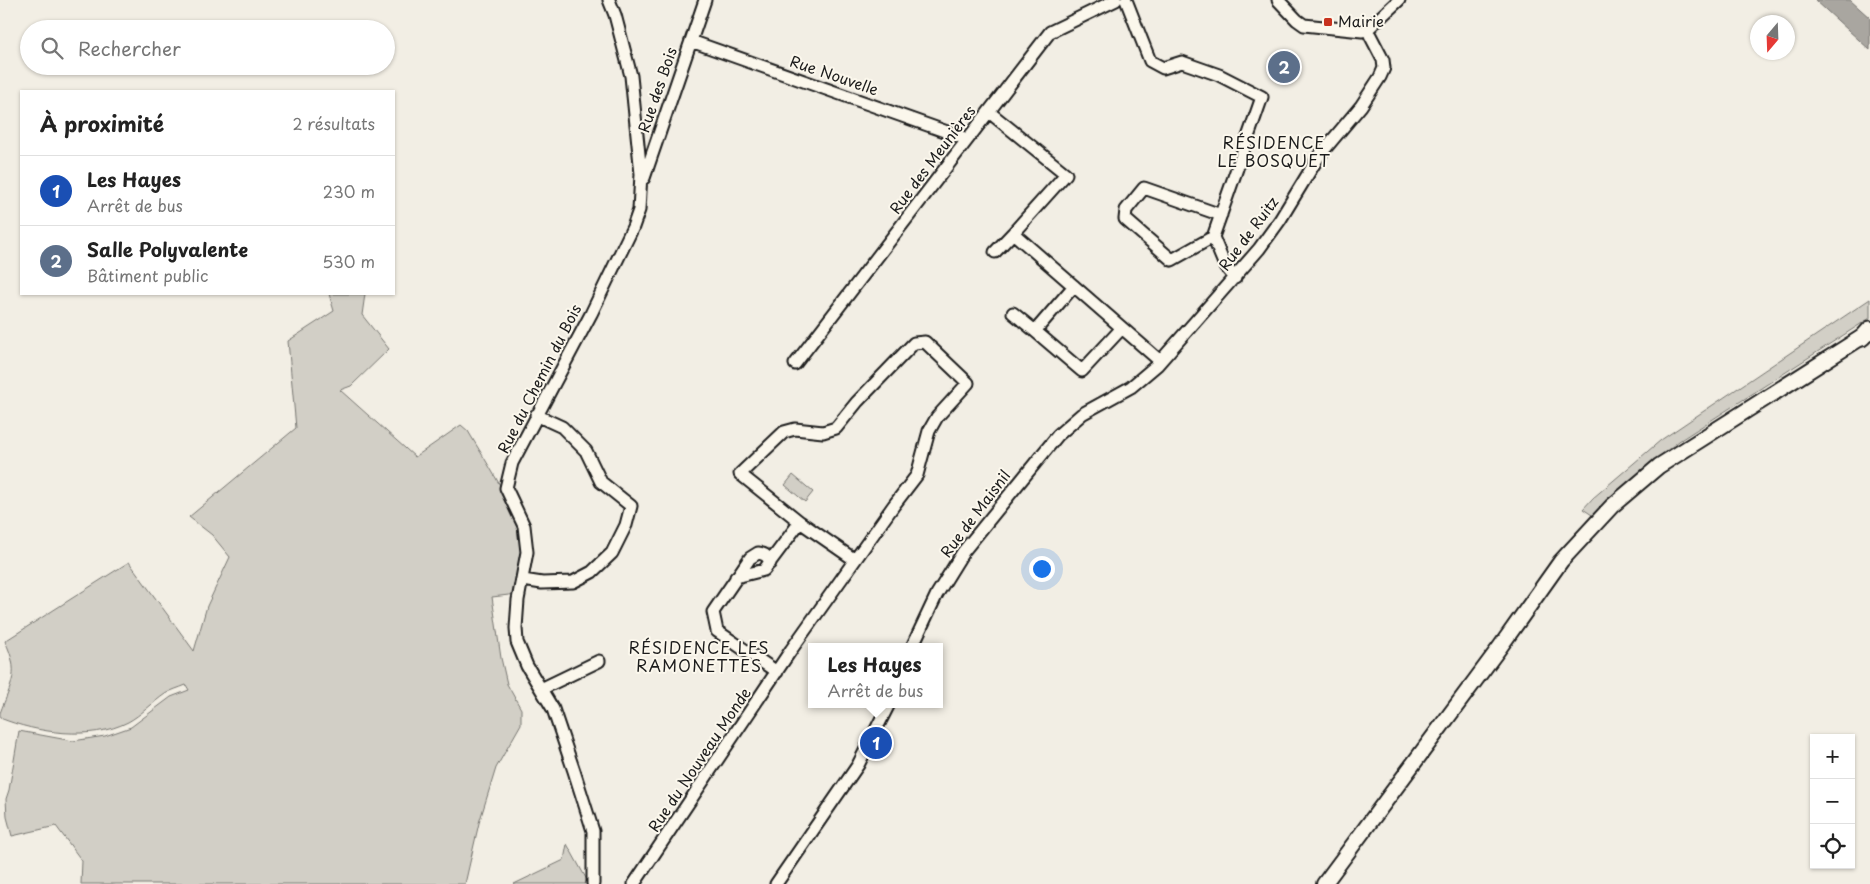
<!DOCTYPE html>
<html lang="fr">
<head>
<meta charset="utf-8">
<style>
	body { margin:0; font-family:"Playpen Sans",sans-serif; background:#f2f2f2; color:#222 }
	.controls { position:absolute; right:15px; bottom:15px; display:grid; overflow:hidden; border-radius:0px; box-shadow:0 1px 4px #0004 }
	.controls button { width:45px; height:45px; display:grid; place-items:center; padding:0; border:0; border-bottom:1px solid #e0e0e0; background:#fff; color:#222; font:25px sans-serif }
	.compass { position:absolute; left:1750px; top:15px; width:45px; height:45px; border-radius:50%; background:#fff; box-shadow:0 1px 4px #0004; rotate:199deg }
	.you { position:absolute; left:1041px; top:568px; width:18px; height:18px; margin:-12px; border:4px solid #fff; border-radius:50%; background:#1a73e8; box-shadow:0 0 0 8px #1a73e833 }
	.badge { display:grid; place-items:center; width:32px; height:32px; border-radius:50%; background:#2563eb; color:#fff; font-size:16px; font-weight:700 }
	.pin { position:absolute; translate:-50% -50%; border:2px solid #fff; box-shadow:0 1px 5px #0006 }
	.popup { position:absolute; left:808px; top:643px; width:135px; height:65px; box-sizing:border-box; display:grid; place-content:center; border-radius:0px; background:#fff; filter:drop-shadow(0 1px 4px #0005); font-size:16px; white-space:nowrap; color:#767676 }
	.popup b { font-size:19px; color:#222 }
	.popup::after { content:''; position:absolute; left:50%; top:100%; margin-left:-10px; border:10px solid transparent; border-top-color:#fff }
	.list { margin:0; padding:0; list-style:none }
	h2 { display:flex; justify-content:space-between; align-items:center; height:65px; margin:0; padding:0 20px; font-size:21px }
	h2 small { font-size:16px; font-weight:400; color:#767676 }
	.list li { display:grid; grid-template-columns:32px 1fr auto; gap:15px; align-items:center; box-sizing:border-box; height:70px; padding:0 20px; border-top:1px solid #e0e0e0 }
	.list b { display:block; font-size:19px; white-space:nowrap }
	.list p { margin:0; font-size:16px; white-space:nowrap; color:#767676 }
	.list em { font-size:16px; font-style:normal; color:#767676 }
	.icon { flex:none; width:28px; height:28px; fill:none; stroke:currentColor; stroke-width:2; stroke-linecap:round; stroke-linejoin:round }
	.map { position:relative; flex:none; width:1870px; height:884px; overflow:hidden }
	.search { position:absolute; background:#fff; box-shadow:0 1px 4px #0004; left:20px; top:20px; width:375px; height:55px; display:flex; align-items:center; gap:12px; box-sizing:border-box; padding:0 18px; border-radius:28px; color:#767676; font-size:19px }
	.panel { position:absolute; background:#fff; box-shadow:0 1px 4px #0004; left:20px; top:90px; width:375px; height:205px; border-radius:0px }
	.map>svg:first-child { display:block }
</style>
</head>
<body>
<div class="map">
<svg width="1870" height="884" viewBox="0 0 1870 884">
	<rect width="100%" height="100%" fill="#f2eee4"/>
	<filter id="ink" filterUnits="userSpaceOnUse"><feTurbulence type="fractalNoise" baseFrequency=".02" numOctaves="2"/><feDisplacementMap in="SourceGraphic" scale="10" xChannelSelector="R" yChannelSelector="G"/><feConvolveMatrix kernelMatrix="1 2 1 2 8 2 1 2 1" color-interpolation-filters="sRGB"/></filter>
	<g filter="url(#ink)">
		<path fill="#d2cfc6" stroke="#777671" d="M329,294H365L362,315L389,349L351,386L340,390L415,457L461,425L468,431C486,462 513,501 520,536C523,555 519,575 517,594L492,597L501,658L507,684L521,709V724L496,768L479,823L465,884H81L82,861L56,826L12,836L7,817L6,799L9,790L19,731L73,741L105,736L131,727L171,697L189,690L186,685C179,688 171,690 165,694C152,703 141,715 128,722C91,741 37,733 0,718V713C12,682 20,673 5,641L129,562L194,651L207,606L230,557L212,535L189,517L296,428L288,341L334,311Z
			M1870,299V318L1679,441L1636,475L1592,515L1583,509L1593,498L1661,440Z
			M793,475L813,492L805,502L785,485Z
			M567,844L587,880L585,884H514L564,860Z"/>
		<path fill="#a9a6a0" stroke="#716f6b" d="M1815,0H1850L1870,18V50Z"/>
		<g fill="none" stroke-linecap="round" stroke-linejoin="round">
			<defs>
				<path id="minor" d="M1126,0L1150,61L1163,68L1182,62L1219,75L1262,97L1213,237L1225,266L1235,278
					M1278,0L1297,20L1304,25L1362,31
					M1370,27L1399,0
					M691,41L967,139
					M989,112L1066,174L1013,233L1160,361
					M644,178L705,0
					M1213,237L1172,260L1125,219L1126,210L1144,188L1221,215
					M995,252L1013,233
					M1074,286L1035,331L1082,371L1122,328
					M1013,313L1035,331
					M795,364L1050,32L1116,0
					M770,563C768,556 765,554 758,553L750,558L713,612L717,631L777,672
					M736,577L764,570L800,522
					M523,580L542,583L573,582L592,572L612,553L626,525L631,506L601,482L586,451L562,427L536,415
					M912,647L937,594L963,552L1058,435L1082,414L1131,387L1157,365L1259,249L1280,220L1319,156L1361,106L1380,77L1384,68L1383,60L1370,35
					M541,689L599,661
					M593,884V831L574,771L553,709L527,666L517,642L516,628L518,600L527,552L524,526L506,488L512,463L591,314L633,227L639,210L641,174L631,76L615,15L609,0
					M634,884L791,650L894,505L917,475L929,431L937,417L968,383L925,342L914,343L857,402L836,428L823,432L795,429L784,432L740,474L800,522L855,560
					M776,884L858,765L889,704"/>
				<path id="major" d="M1324,884L1500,647L1561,561L1612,506L1659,466L1870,332"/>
				<path id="highway" d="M1862,338L1870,329"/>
			</defs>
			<use href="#minor" stroke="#1c1c1c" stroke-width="15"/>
			<use href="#major" stroke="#1c1c1c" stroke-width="18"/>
			<use href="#highway" stroke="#1c1c1c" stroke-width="19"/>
			<use href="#minor" stroke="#fbf7ec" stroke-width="11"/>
			<use href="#major" stroke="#fbf7ec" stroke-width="14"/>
			<use href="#highway" stroke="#fbf7ec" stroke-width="15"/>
		</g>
	</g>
	<rect fill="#c8321e" stroke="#fbf7ec" stroke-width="2" x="1323" y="17" width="10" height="10" rx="2.5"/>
	<g text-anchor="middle" stroke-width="4" stroke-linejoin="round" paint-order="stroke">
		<g font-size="15" fill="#1c1c1c" stroke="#fbf7ec" text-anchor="start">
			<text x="1338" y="27">Mairie</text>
		</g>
		<g font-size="15" fill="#1c1c1c" stroke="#fbf7ec">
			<text transform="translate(834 76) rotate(19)" y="5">Rue Nouvelle</text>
			<text transform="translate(658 90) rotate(-71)" y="5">Rue des Bois</text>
			<text transform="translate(933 160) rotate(-53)" y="5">Rue des Meunières</text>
			<text transform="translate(1249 234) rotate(-53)" y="5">Rue de Ruitz</text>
			<text transform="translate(540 379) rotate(-63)" y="5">Rue du Chemin du Bois</text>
			<text transform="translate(976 514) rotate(-53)" y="5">Rue de Maisnil</text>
			<text transform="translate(700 760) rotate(-56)" y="5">Rue du Nouveau Monde</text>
		</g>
		<g font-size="16" letter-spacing="1" fill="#1c1c1c" stroke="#fbf7ec">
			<text x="1274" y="149">RÉSIDENCE<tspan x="1274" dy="18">LE BOSQUET</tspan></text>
			<text x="699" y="654">RÉSIDENCE LES<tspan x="699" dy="18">RAMONETTES</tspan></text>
		</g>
	</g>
</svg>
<div class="controls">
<button>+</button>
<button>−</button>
<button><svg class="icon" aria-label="locate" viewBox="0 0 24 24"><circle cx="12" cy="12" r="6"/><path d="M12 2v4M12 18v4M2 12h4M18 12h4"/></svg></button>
</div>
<svg class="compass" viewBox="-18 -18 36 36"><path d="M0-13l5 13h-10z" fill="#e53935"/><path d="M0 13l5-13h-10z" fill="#767676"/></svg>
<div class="you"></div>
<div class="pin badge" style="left:876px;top:743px;background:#1a4fb4">1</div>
<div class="popup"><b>Les Hayes</b>Arrêt de bus</div>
<div class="pin badge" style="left:1284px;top:67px;background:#5c6f8a">2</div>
<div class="search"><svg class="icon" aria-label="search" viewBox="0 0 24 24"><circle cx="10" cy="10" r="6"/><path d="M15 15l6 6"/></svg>Rechercher</div>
<section class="panel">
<h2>À proximité<small>2 résultats</small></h2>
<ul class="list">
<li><span class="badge" style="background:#1a4fb4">1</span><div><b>Les Hayes</b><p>Arrêt de bus</p></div><em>230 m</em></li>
<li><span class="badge" style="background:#5c6f8a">2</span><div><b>Salle Polyvalente</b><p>Bâtiment public</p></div><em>530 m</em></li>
</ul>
</section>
</div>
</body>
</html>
